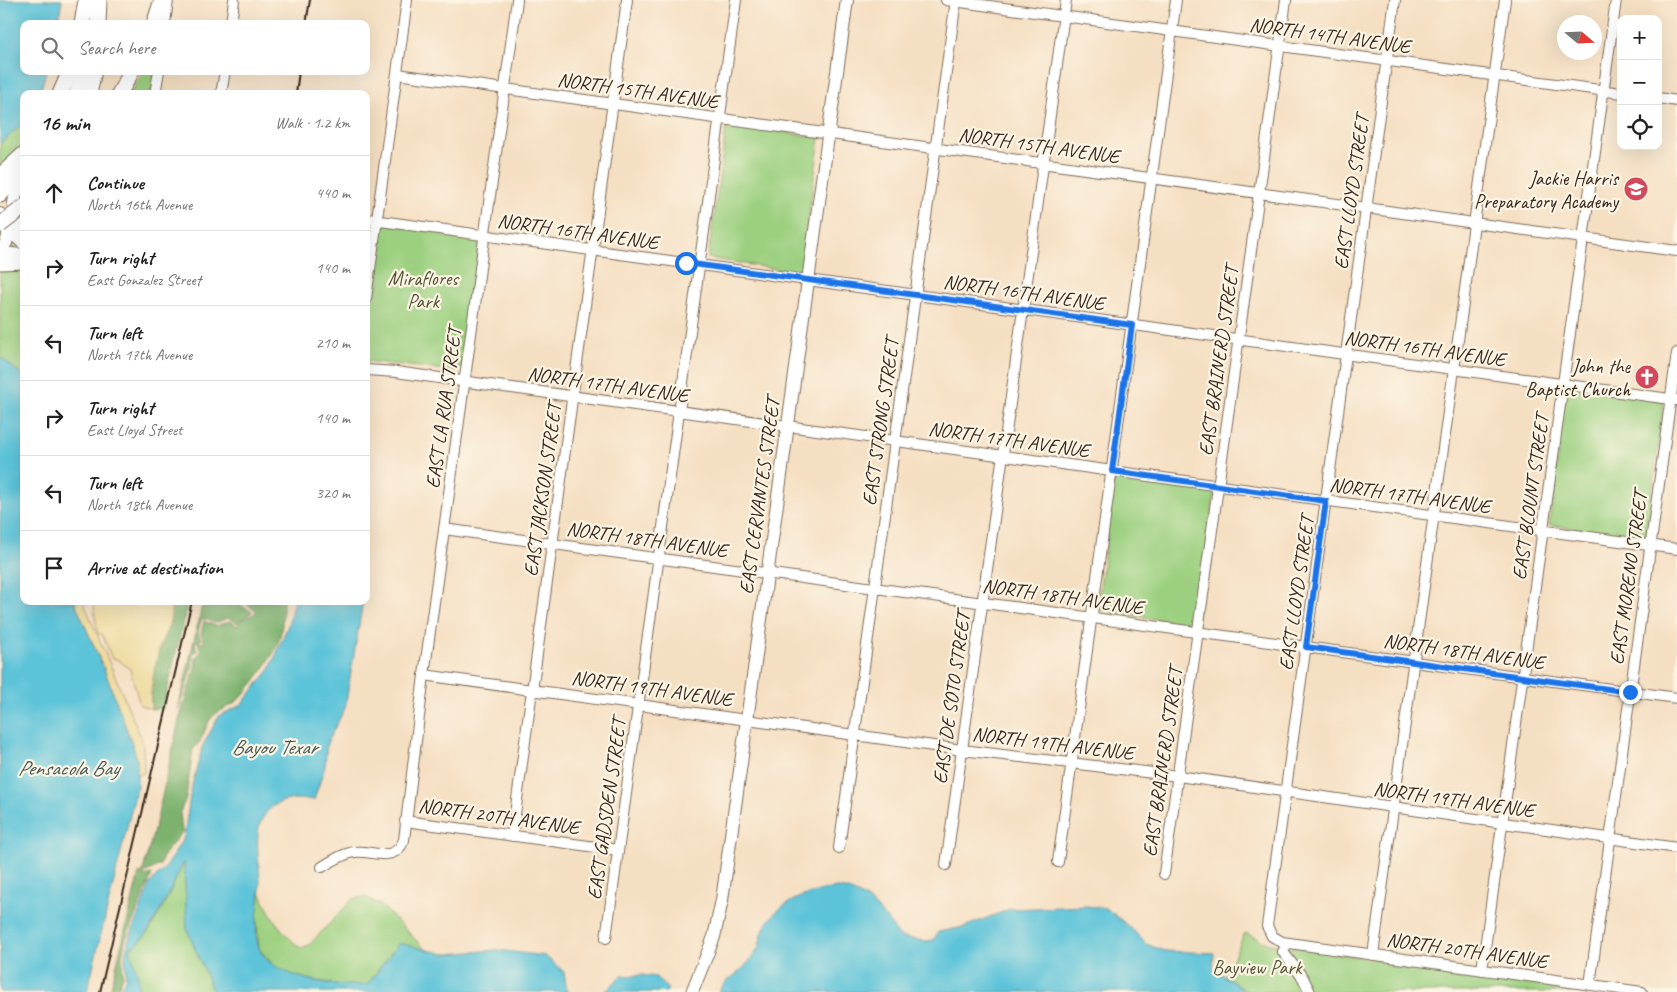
<!DOCTYPE html>
<html lang="en">
<head>
<meta charset="utf-8">
<style>
	body { margin:0; font-family:Caveat,sans-serif; background:#f6f6f6; color:#222 }
	.controls { position:absolute; right:15px; top:15px; display:grid; overflow:hidden; border-radius:10px; box-shadow:0 5px 20px #0002 }
	.controls button { width:45px; height:45px; display:grid; place-items:center; padding:0; border:0; border-bottom:1px solid #e0e0e0; background:#fff; color:#222; font:25px sans-serif }
	.compass { position:absolute; left:1557px; top:15px; width:45px; height:45px; border-radius:50%; background:#fff; box-shadow:0 5px 20px #0002; rotate:109deg }
	.stop { position:absolute; width:15px; height:15px; margin:-11px; border:4px solid #1a73e8; border-radius:50%; background:#fff }
	.stop.end { background:#1a73e8; border-color:#fff; box-shadow:0 1px 5px #0008 }
	.list { margin:0; padding:0; list-style:none }
	h2 { display:flex; justify-content:space-between; align-items:center; height:65px; margin:0; padding:0 20px; font-size:21px }
	h2 small { font-size:16px; font-weight:400; color:#767676 }
	.list li { display:grid; grid-template-columns:32px 1fr auto; gap:15px; align-items:center; box-sizing:border-box; height:75px; padding:0 20px; border-top:1px solid #e0e0e0 }
	.list b { display:block; font-size:19px; white-space:nowrap }
	.list p { margin:0; font-size:16px; white-space:nowrap; color:#767676 }
	.list em { font-size:16px; font-style:normal; color:#767676 }
	.icon { flex:none; width:28px; height:28px; fill:none; stroke:currentColor; stroke-width:2; stroke-linecap:round; stroke-linejoin:round }
	.map { position:relative; flex:none; width:1677px; height:992px; overflow:hidden }
	.search { position:absolute; background:#fff; box-shadow:0 5px 20px #0002; left:20px; top:20px; width:350px; height:55px; display:flex; align-items:center; gap:12px; box-sizing:border-box; padding:0 18px; border-radius:10px; color:#767676; font-size:19px }
	.panel { position:absolute; background:#fff; box-shadow:0 5px 20px #0002; left:20px; top:90px; width:350px; height:515px; border-radius:10px }
	.map>svg:first-child { display:block }
</style>
</head>
<body>
<div class="map">
<svg width="1677" height="992" viewBox="0 0 1677 992">
	<rect width="100%" height="100%" fill="#fcf5e5"/>
	<filter id="ink" filterUnits="userSpaceOnUse"><feTurbulence type="fractalNoise" baseFrequency=".02" numOctaves="2"/><feDisplacementMap in="SourceGraphic" scale="10" xChannelSelector="R" yChannelSelector="G"/><feConvolveMatrix kernelMatrix="1 2 1 2 8 2 1 2 1" color-interpolation-filters="sRGB"/></filter>
	<filter id="wash" filterUnits="userSpaceOnUse"><feTurbulence type="fractalNoise" baseFrequency=".0096" numOctaves="4" result="noise"/><feDisplacementMap in="SourceGraphic" scale="20" xChannelSelector="R" yChannelSelector="G"/><feGaussianBlur stdDeviation="1.12" result="paint"/><feColorMatrix in="noise" values="0 0 0 0 0 0 0 0 0 0 0 0 0 0 0 0 0 1.4 0 .05"/><feComposite in="paint" operator="in"/></filter>
	<g filter="url(#wash)">
		<rect width="100%" height="100%" fill="#f5dfc2"/>
		<path fill="#9cd080" stroke="#6c7d4f" d="M144,71H155L151,94H130Z
			M24,122V175L0,196V144Z
			M727,123L820,138L800,273L708,258Z
			M0,223L24,259V376L0,357Z
			M381,223L480,238L462,368L455,371L366,361V339Z
			M1566,387L1664,401L1646,538L1549,525Z
			M1115,475L1215,489L1196,625L1097,610Z
			M184,860L187,929L213,992H136L138,990L130,948C132,946 135,946 137,944C152,935 177,877 184,860Z
			M260,892C269,914 281,933 301,948L309,945L353,899L365,897L381,905L427,951L399,943L368,984L352,987L307,979L278,970L259,949L256,914Z
			M1245,933L1269,944L1607,992H1247L1225,976Z"/>
		<path fill="#7db26e" stroke="#5c6e46" d="M169,601H188L163,708L151,709C149,692 155,667 159,650C164,633 176,618 169,601Z
			M203,601H233L252,612L236,623C228,614 223,621 215,623L206,619L201,620L198,632L201,640L195,642L197,651L192,656L193,664L178,710Z
			M237,601H283C283,611 283,622 281,632C278,652 253,686 238,700C231,707 220,709 212,717C204,727 204,741 193,749L186,798L180,812L182,832L164,854L160,865L142,874L157,819L179,720L196,664L195,658L201,652L198,642L205,643L201,633L204,621L216,626L230,621L237,626L240,621L257,612L244,602Z
			M139,873L144,876L152,874L125,941L122,957L123,976L116,992H110Z"/>
		<path fill="#eeda9e" stroke="#94825e" d="M74,601H83L140,735L143,745L144,773L137,774V760L104,669Z
			M95,601H169C176,619 164,633 159,650C155,667 149,692 151,709L140,705L130,669L117,659H112L102,634H98L94,610Z"/>
		<path fill="#5cc3d9" stroke="#4c767c" d="M0,0H62L58,24H24V71H46L40,94H24V122L0,144Z
			M0,357L24,376V601H74L104,669L133,746L137,760V786L87,992H0Z
			M294,601H363L345,708L327,743L325,766L314,800C291,797 267,800 259,827C255,841 261,875 260,891C259,909 253,930 259,948C270,978 341,989 368,984L399,943L445,954L498,950L545,956L564,972L567,992H213L187,929L184,862C176,878 150,936 137,944C135,946 132,946 130,948L139,980L138,990L119,992L126,977L125,957L128,942L150,883L167,866L184,837L191,789L203,745L219,716L241,705L270,669L288,625Z
			M838,888C868,892 883,914 900,937L924,941L934,940L938,932L964,927L1010,909L1086,906L1106,908L1131,928L1146,944L1165,951L1214,953L1213,968L1247,992H719C724,980 738,975 746,965C750,960 755,954 758,949C761,942 761,933 765,927C777,902 812,890 838,888Z
			M642,975L656,977L668,989L666,992H605L621,976Z"/>
	</g>
	<g filter="url(#ink)">
		<g fill="none" stroke-linecap="round" stroke-linejoin="round">
			<defs>
				<path id="minor" d="M946,0L1621,93
					M1395,0L1267,926L1272,936L1282,942L1642,992
					M165,24L168,0
					M231,24L234,0
					M397,74L1677,251
					M155,94L159,71
					M221,94L225,71
					M1658,98L1677,101
					M366,219L1677,400
					M8,231L24,245
					M0,252L24,254
					M366,299L407,0
					M366,370L396,372L1677,549
					M444,529L1677,698
					M424,675L962,750L1178,776L1677,848
					M405,821L618,850
					M512,836L627,0
					M839,848L956,0
					M1058,862L1176,0
					M946,865L1066,0
					M322,867C332,861 344,853 355,852C374,850 394,864 404,840L424,675L517,0
					M1164,874L1286,0
					M606,938L736,0
					M1287,943L1283,952L1303,978L1310,992
					M1373,955L1505,0
					M1482,970L1616,0
					M1590,985L1677,353"/>
				<path id="major" d="M75,94L83,71
					M24,180C12,197 8,216 24,232
					M0,214C11,225 11,240 0,251
					M692,992L714,937L722,900L847,0"/>
				<path id="highway" d="M82,24L86,0
					M98,24L99,0
					M154,24L162,0
					M60,94L70,71
					M89,94L94,71
					M119,94L132,71
					M0,176L24,154
					M0,195L24,168
					M0,262L24,261"/>
			</defs>
			<use href="#minor" stroke="#7c6957" stroke-width="12"/>
			<use href="#major" stroke="#7c6957" stroke-width="14"/>
			<use href="#highway" stroke="#7c6957" stroke-width="17"/>
			<use href="#minor" stroke="#fff" stroke-width="10"/>
			<use href="#major" stroke="#fff" stroke-width="12"/>
			<use href="#highway" stroke="#fff" stroke-width="15"/>
			<path stroke="#3b2a1e" stroke-width="2" d="M306,24L310,0
				M296,94L299,71
				M100,992L192,601"/>
			<defs>
				<path id="highway-bridge" d="M0,225L24,207"/>
			</defs>
			<use href="#highway-bridge" stroke="#7c6957" stroke-width="17" stroke-linecap="butt"/>
			<use href="#highway-bridge" stroke="#fff" stroke-width="15"/>
		</g>
	</g>
	<g fill="none" stroke-linecap="round" stroke-linejoin="round" filter="url(#ink)">
		<path stroke="#1a73e8" stroke-width="6" d="M686,263L1132,325L1112,471L1326,501L1306,647L1630,692"/>
	</g>
	<defs>
		<symbol id="school-disc" viewBox="-11 -11 22 22"><circle r="9.5" fill="#d1495b" stroke="#fcf5e5"/><path d="M0-5L7-2L0 1L-7-2ZM-4 1L0 2.5L4 1V4Q0 6-4 4Z" fill="#fff"/></symbol>
		<symbol id="church-disc" viewBox="-11 -11 22 22"><circle r="9.5" fill="#d1495b" stroke="#fcf5e5"/><path d="M-1.2-6h2.4v3.5h3.3v2.4h-3.3V6h-2.4V-.1h-3.3v-2.4h3.3Z" fill="#fff"/></symbol>
	</defs>
	<g fill-rule="evenodd">
		<use href="#school-disc" x="1622" y="175" width="28" height="28"/>
		<use href="#church-disc" x="1633" y="363" width="28" height="28"/>
	</g>
	<g text-anchor="middle" stroke-width="4.5" stroke-linejoin="round" paint-order="stroke">
		<g font-size="20" fill="#3b2a1e" stroke="#fcf5e5">
			<text transform="translate(1330 35) rotate(8)" y="7">NORTH 14TH AVENUE</text>
			<text transform="translate(638 90) rotate(8)" y="7">NORTH 15TH AVENUE</text>
			<text transform="translate(1039 145) rotate(8)" y="7">NORTH 15TH AVENUE</text>
			<text transform="translate(1351 192) rotate(-82)" y="7">EAST LLOYD STREET</text>
			<text transform="translate(578 231) rotate(8)" y="7">NORTH 16TH AVENUE</text>
			<text transform="translate(1024 292) rotate(8)" y="7">NORTH 16TH AVENUE</text>
			<text transform="translate(1425 348) rotate(8)" y="7">NORTH 16TH AVENUE</text>
			<text transform="translate(1218 361) rotate(-82)" y="7">EAST BRAINERD STREET</text>
			<text transform="translate(608 384) rotate(8)" y="7">NORTH 17TH AVENUE</text>
			<text transform="translate(443 408) rotate(-82)" y="7">EAST LA RUA STREET</text>
			<text transform="translate(880 422) rotate(-82)" y="7">EAST STRONG STREET</text>
			<text transform="translate(1009 439) rotate(8)" y="7">NORTH 17TH AVENUE</text>
			<text transform="translate(542 490) rotate(-82)" y="7">EAST JACKSON STREET</text>
			<text transform="translate(1410 495) rotate(8)" y="7">NORTH 17TH AVENUE</text>
			<text transform="translate(759 496) rotate(-82)" y="7">EAST CERVANTES STREET</text>
			<text transform="translate(1530 497) rotate(-82)" y="7">EAST BLOUNT STREET</text>
			<text transform="translate(647 539) rotate(8)" y="7">NORTH 18TH AVENUE</text>
			<text transform="translate(1628 578) rotate(-82)" y="7">EAST MORENO STREET</text>
			<text transform="translate(1296 593) rotate(-82)" y="7">EAST LLOYD STREET</text>
			<text transform="translate(1063 596) rotate(8)" y="7">NORTH 18TH AVENUE</text>
			<text transform="translate(1464 651) rotate(8)" y="7">NORTH 18TH AVENUE</text>
			<text transform="translate(652 688) rotate(8)" y="7">NORTH 19TH AVENUE</text>
			<text transform="translate(951 698) rotate(-82)" y="7">EAST DE SOTO STREET</text>
			<text transform="translate(1053 743) rotate(7)" y="7">NORTH 19TH AVENUE</text>
			<text transform="translate(1162 762) rotate(-82)" y="7">EAST BRAINERD STREET</text>
			<text transform="translate(1454 799) rotate(8)" y="7">NORTH 19TH AVENUE</text>
			<text transform="translate(606 809) rotate(-82)" y="7">EAST GADSDEN STREET</text>
			<text transform="translate(499 816) rotate(8)" y="7">NORTH 20TH AVENUE</text>
			<text transform="translate(1467 950) rotate(8)" y="7">NORTH 20TH AVENUE</text>
		</g>
		<g font-size="20" fill="#3b2a1e" stroke="#fcf5e5" text-anchor="end">
			<text x="1618" y="185">Jackie Harris<tspan x="1618" dy="23">Preparatory Academy</tspan></text>
			<text x="1630" y="373">John the<tspan x="1630" dy="23">Baptist Church</tspan></text>
		</g>
		<g font-size="20" fill="#535436" stroke="#fcf5e5">
			<text x="423" y="285">Miraflores<tspan x="423" dy="23">Park</tspan></text>
			<text x="1257" y="974">Bayview Park</text>
		</g>
		<g font-size="21" font-style="italic" fill="#455856" stroke="#fcf5e5">
			<text x="274" y="754">Bayou Texar</text>
			<text x="68" y="775">Pensacola Bay</text>
		</g>
	</g>
</svg>
<div class="controls">
<button>+</button>
<button>−</button>
<button><svg class="icon" aria-label="locate" viewBox="0 0 24 24"><circle cx="12" cy="12" r="6"/><path d="M12 2v4M12 18v4M2 12h4M18 12h4"/></svg></button>
</div>
<svg class="compass" viewBox="-18 -18 36 36"><path d="M0-13l5 13h-10z" fill="#e53935"/><path d="M0 13l5-13h-10z" fill="#767676"/></svg>
<div class="stop" style="left:686px;top:263px"></div>
<div class="stop end" style="left:1630px;top:692px"></div>
<div class="search"><svg class="icon" aria-label="search" viewBox="0 0 24 24"><circle cx="10" cy="10" r="6"/><path d="M15 15l6 6"/></svg>Search here</div>
<section class="panel">
<h2>16 min<small>Walk · 1.2 km</small></h2>
<ul class="list">
<li><svg class="icon" aria-label="ahead" viewBox="0 0 24 24"><path d="M12 20V5M6 11l6-6 6 6"/></svg><div><b>Continue</b><p>North 16th Avenue</p></div><em>440 m</em></li>
<li><svg class="icon" aria-label="right" viewBox="0 0 24 24"><path d="M7 20v-9h11M14 6l5 5-5 5"/></svg><div><b>Turn right</b><p>East Gonzalez Street</p></div><em>140 m</em></li>
<li><svg class="icon" aria-label="left" viewBox="0 0 24 24"><path d="M17 20v-9H6M10 6l-5 5 5 5"/></svg><div><b>Turn left</b><p>North 17th Avenue</p></div><em>210 m</em></li>
<li><svg class="icon" aria-label="right" viewBox="0 0 24 24"><path d="M7 20v-9h11M14 6l5 5-5 5"/></svg><div><b>Turn right</b><p>East Lloyd Street</p></div><em>140 m</em></li>
<li><svg class="icon" aria-label="left" viewBox="0 0 24 24"><path d="M17 20v-9H6M10 6l-5 5 5 5"/></svg><div><b>Turn left</b><p>North 18th Avenue</p></div><em>320 m</em></li>
<li><svg class="icon" aria-label="arrive" viewBox="0 0 24 24"><path d="M6 21V4h12l-3 4 3 4H6"/></svg><div><b>Arrive at destination</b></div></li>
</ul>
</section>
</div>
</body>
</html>
